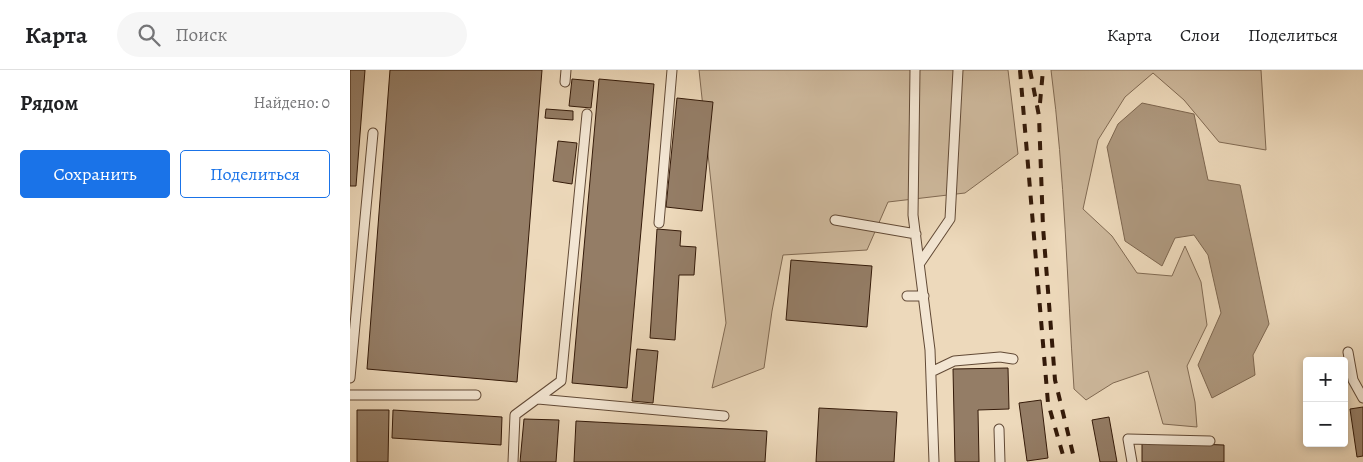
<!DOCTYPE html>
<html lang="ru">
<head>
<meta charset="utf-8">
<style>
	body { margin:0; font-family:Alegreya,serif; background:#f6f6f6; color:#202124 }
	.controls { position:absolute; right:15px; bottom:15px; display:grid; overflow:hidden; border-radius:5px; box-shadow:0 2px 8px #0003 }
	.controls button { width:45px; height:45px; display:grid; place-items:center; padding:0; border:0; border-bottom:1px solid #e0e0e0; background:#fff; color:#202124; font:25px sans-serif }
	.list { margin:0; padding:0; list-style:none }
	h2 { display:flex; justify-content:space-between; align-items:center; height:65px; margin:0; padding:0 20px; font-size:21px }
	h2 small { font-size:16px; font-weight:400; color:#757577 }
	.actions { display:flex; gap:10px; padding:15px 20px }
	.actions a { flex:1; padding:11px 0; border:1px solid #1a73e8; border-radius:5px; text-align:center; font-size:18px; color:#1a73e8 }
	.actions .main { background:#1a73e8; color:#fff }
	.icon { flex:none; width:28px; height:28px; fill:none; stroke:currentColor; stroke-width:2; stroke-linecap:round; stroke-linejoin:round }
	.map { position:relative; flex:none; width:1013px; height:392px; overflow:hidden }
	header { display:flex; align-items:center; gap:30px; box-sizing:border-box; height:70px; padding:0 25px; background:#fff; border-bottom:1px solid #e0e0e0 }
	header strong { font-size:24px }
	nav { display:flex; gap:28px; margin-inline-start:auto; font-size:18px }
	.search { width:350px; height:45px; background:#f6f6f6; display:flex; align-items:center; gap:12px; box-sizing:border-box; padding:0 18px; border-radius:28px; color:#757577; font-size:19px }
	main { display:flex }
	aside { flex:1; background:#fff }
	.map>svg:first-child { display:block }
</style>
</head>
<body>
<header>
<strong>Карта</strong>
<div class="search"><svg class="icon" aria-label="search" viewBox="0 0 24 24"><circle cx="10" cy="10" r="6"/><path d="M15 15l6 6"/></svg>Поиск</div>
<nav><a>Карта</a><a>Слои</a><a>Поделиться</a></nav>
</header>
<main>
<aside>
<h2>Рядом<small>Найдено: 0</small></h2>
<ul class="list">
</ul>
<div class="actions"><a class="main">Сохранить</a><a>Поделиться</a></div>
</aside>
<div class="map">
<svg width="1013" height="392" viewBox="0 0 1013 392">
	<rect width="100%" height="100%" fill="#edd9bb"/>
	<filter id="stains"><feTurbulence type="fractalNoise" baseFrequency=".004" numOctaves="4"/><feColorMatrix values="0 0 0 0 .2 0 0 0 0 .09 0 0 0 0 .02 0 0 0 .5 -.17"/></filter>
	<radialGradient id="worn" r=".72"><stop offset=".6" stop-color="#630" stop-opacity="0"/><stop offset="1" stop-color="#630" stop-opacity=".3"/></radialGradient>
	<path fill="#ceb99d" stroke="#816a53" d="M349,0H658L668,84L615,123L538,132L517,180L433,185L422,241L414,298L362,318L376,253Z
		M701,0H911L916,80L869,72L834,30L803,3L775,27L748,70L733,139L762,166L787,203L822,206L835,176L851,212L857,255L837,296L845,332L847,357L813,354L798,301L763,313L736,330L724,319C717,212 715,106 701,0Z"/>
	<path fill="#ae987e" stroke="#7d664f" d="M792,33L844,44L858,110L890,115L919,254L903,285L905,305L862,328L848,295L871,243L858,185L844,165L825,168L812,196L775,171L757,77L768,54Z"/>
	<path fill="#947d66" stroke="#341a09" d="M0,0H15L6,116H0Z
		M40,0H192L167,312L17,299Z
		M222,9L244,11L241,38L219,36Z
		M249,9L304,14L277,318L222,313Z
		M327,28L363,32L352,141L316,137Z
		M196,39L223,41V50L195,48Z
		M208,71L227,73L222,114L203,111Z
		M307,159L331,161L330,176L346,177L344,205H329L325,270L300,268Z
		M441,190L522,196L517,257L436,250Z
		M287,279L308,281L303,333L282,331Z
		M658,298L659,339L628,340L629,392H605L603,299Z
		M691,330L698,388L677,391L669,333Z
		M1013,337V386L1007,387L1000,339Z
		M469,338L547,342L544,392H466Z
		M7,340H39L38,392H7Z
		M43,340L152,347L151,375L42,368Z
		M759,347L767,392H750L742,350Z
		M174,349L209,350L206,392H170Z
		M226,351L417,361L415,392H224Z
		M792,372L874,375V392H792Z"/>
	<g fill="none" stroke-linecap="round" stroke-linejoin="round">
		<defs>
			<path id="service" d="M565,0L563,145L580,280L584,392
				M215,12L216,0
				M485,150L566,164
				M309,153L322,0
				M570,193L600,149L608,0
				M557,226H574
				M998,282L1003,310L1013,328
				M581,302L604,291L650,287L663,289
				M0,308L23,63
				M0,325H126
				M188,329L374,346
				M649,359L650,392
				M163,392L165,345L211,311L237,44
				M782,392L778,369L860,371"/>
		</defs>
		<use href="#service" stroke="#624a36" stroke-width="11"/>
		<use href="#service" stroke="#f3e6d3" stroke-width="9"/>
		<path stroke="#341a09" stroke-width="4" stroke-dasharray="9 9" stroke-linecap="butt" d="M670,0L698,333L715,392
			M680,0L689,46L693,157L705,310L725,392
			M690,33L693,0"/>
	</g>
	<rect width="100%" height="100%" filter="url(#stains)"/>
	<rect width="100%" height="100%" fill="url(#worn)"/>
</svg>
<div class="controls">
<button>+</button>
<button>−</button>
</div>
</div>
</main>
</body>
</html>
